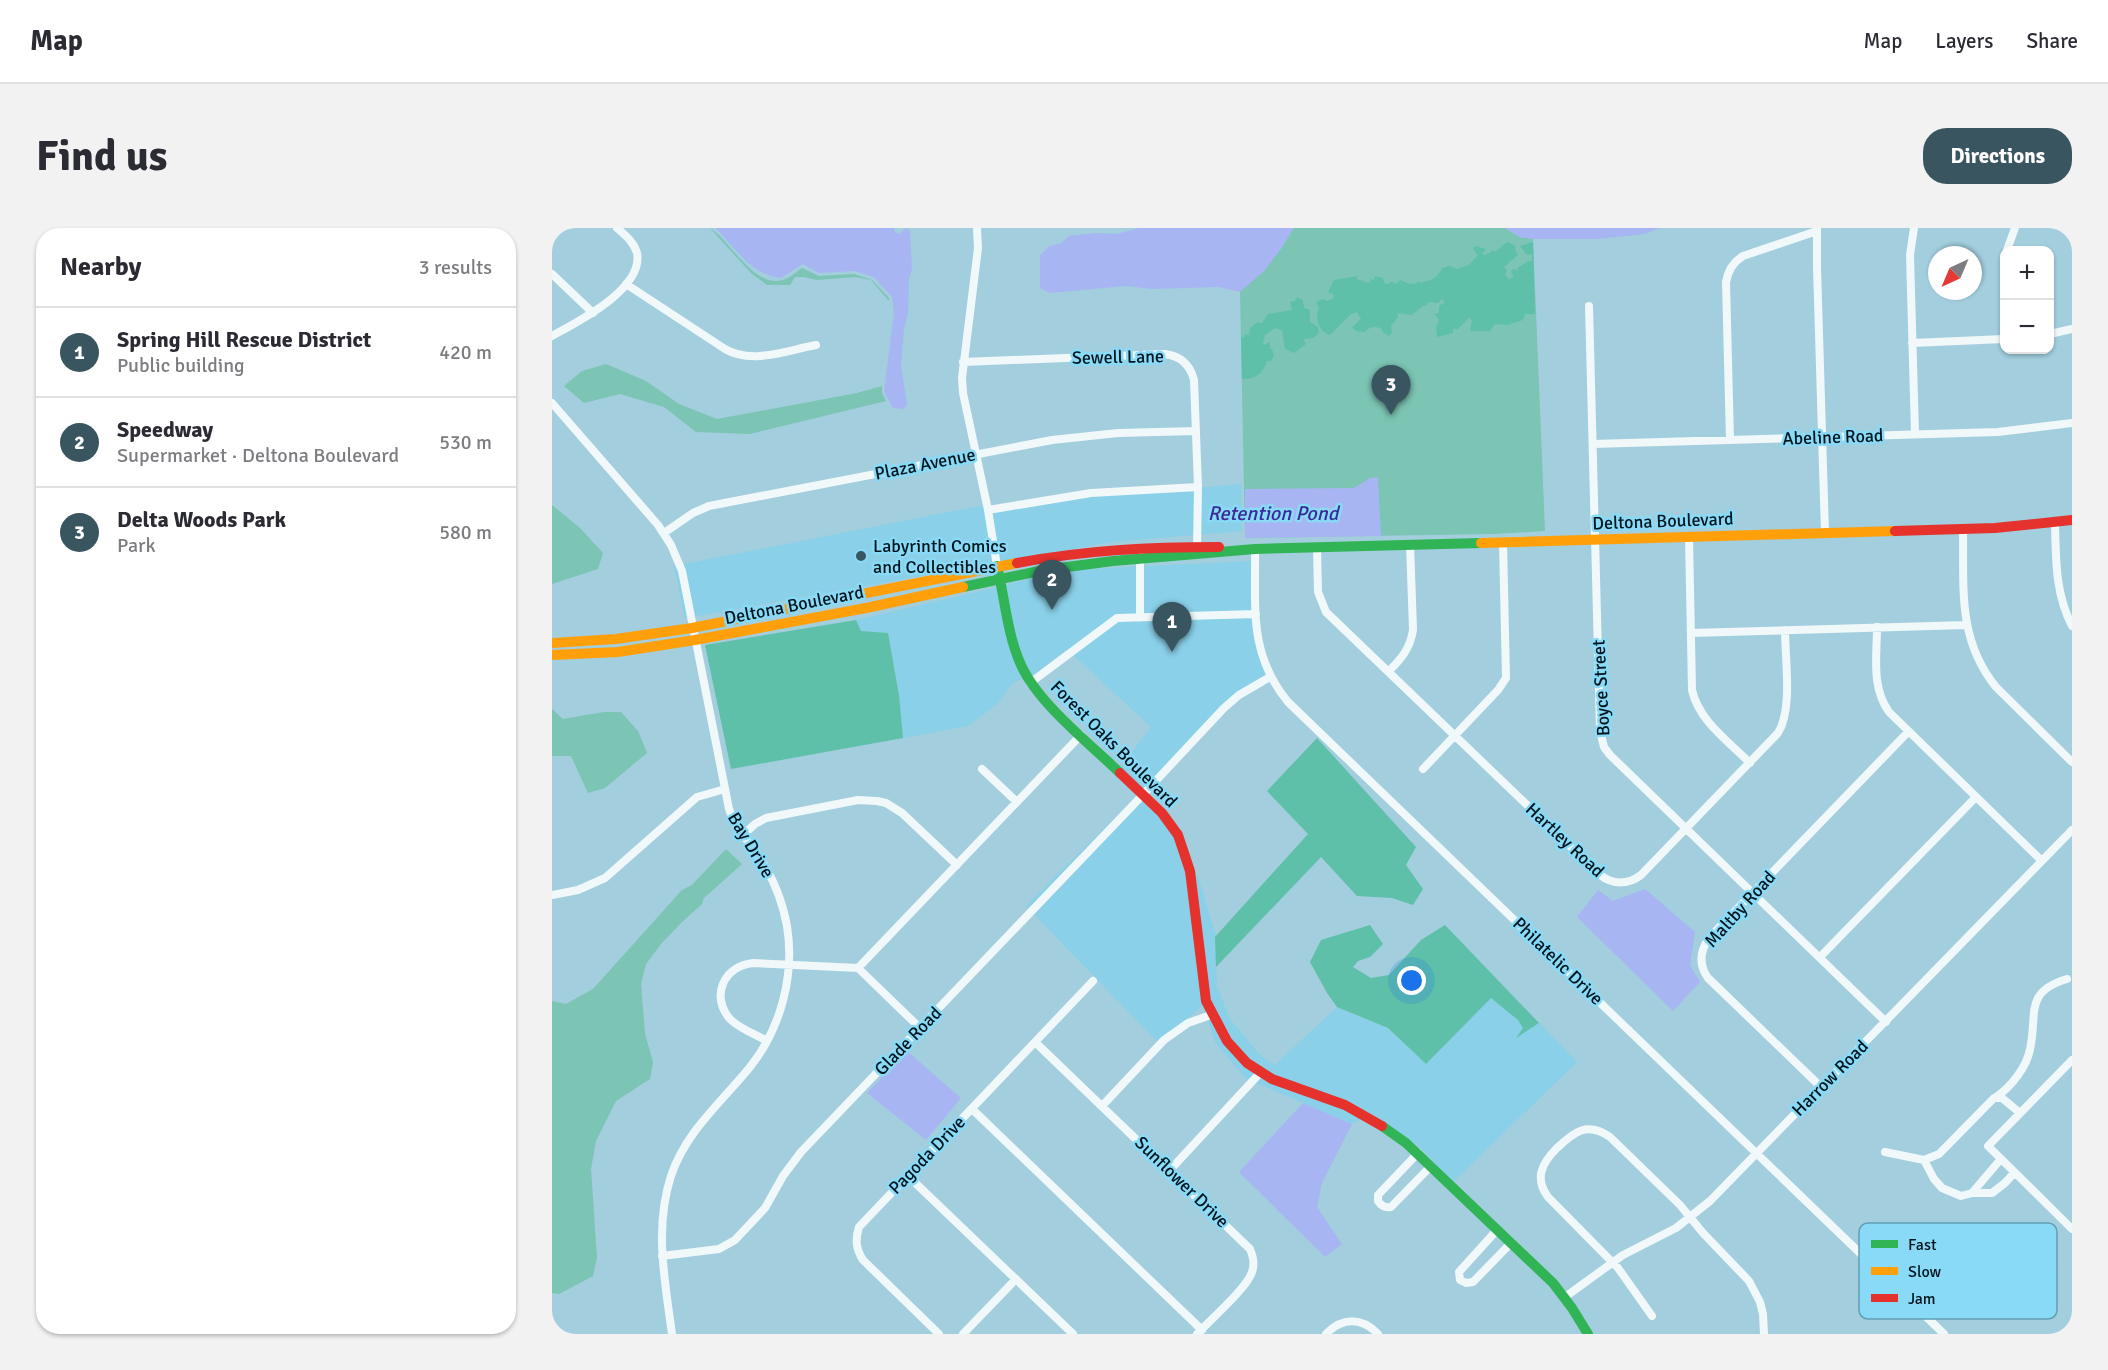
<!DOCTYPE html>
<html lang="en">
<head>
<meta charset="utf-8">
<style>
	body { margin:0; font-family:Signika,sans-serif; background:#f2f2f3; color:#2b2b33 }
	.controls { position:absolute; right:18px; top:18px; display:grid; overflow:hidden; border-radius:12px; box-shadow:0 2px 4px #0004 }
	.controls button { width:54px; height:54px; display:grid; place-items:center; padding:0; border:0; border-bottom:2px solid #e1e1e2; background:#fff; color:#2b2b33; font:30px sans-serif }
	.compass { position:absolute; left:1376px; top:18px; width:54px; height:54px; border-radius:50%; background:#fff; box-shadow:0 2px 4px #0004; rotate:224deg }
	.you { position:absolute; left:860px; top:753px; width:21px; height:21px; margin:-15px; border:4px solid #fff; border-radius:50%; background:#1a73e8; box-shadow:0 0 0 9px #1a73e833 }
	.badge { display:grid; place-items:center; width:39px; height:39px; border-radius:50%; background:#395560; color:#fff; font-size:20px; font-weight:700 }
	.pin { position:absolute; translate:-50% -50px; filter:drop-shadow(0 2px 3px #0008) }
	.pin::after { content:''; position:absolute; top:32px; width:21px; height:18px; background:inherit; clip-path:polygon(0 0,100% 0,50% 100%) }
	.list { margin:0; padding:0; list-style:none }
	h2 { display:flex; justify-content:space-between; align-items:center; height:78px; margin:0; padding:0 24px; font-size:26px }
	h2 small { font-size:20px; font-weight:400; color:#7c7c81 }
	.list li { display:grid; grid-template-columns:39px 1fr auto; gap:18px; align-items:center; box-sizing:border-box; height:90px; padding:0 24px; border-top:2px solid #e1e1e2 }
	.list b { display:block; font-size:22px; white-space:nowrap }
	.list p { margin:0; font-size:20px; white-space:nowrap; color:#7c7c81 }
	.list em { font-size:20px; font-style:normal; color:#7c7c81 }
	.map { position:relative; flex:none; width:1520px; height:1106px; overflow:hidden; border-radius:24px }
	header { display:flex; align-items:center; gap:36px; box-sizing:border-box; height:84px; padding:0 30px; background:#fff; border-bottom:2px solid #e1e1e2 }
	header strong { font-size:28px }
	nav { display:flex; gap:33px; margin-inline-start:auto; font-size:21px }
	.intro { display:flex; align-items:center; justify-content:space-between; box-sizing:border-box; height:144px; padding:0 36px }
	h1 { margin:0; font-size:42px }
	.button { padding:15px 27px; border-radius:24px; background:#395560; color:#fff; font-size:21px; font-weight:700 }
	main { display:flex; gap:36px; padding:0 36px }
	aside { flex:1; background:#fff; border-radius:24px; box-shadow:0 2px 4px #0004 }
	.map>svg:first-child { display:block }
</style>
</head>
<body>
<header>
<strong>Map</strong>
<nav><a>Map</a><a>Layers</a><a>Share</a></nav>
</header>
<div class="intro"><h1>Find us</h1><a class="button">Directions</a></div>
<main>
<aside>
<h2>Nearby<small>3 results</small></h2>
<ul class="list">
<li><span class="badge">1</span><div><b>Spring Hill Rescue District</b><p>Public building</p></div><em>420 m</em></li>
<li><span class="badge">2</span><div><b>Speedway</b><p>Supermarket · Deltona Boulevard</p></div><em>530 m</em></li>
<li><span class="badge">3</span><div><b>Delta Woods Park</b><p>Park</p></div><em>580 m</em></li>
</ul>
</aside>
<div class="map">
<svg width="1520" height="1106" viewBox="0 0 1520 1106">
	<rect width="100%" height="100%" fill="#a2cede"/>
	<path fill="#89d0e8" d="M689,256L690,303L560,314L133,390L122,338L422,279Z
		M700,333L708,407L716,457L696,460L595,562L600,570L568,540L599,499L515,421L479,449L469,430L453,357L514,342Z
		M446,359L471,451L462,454L445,476L416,498L351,510L347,466L336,405L309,403L304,392Z
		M586,567L607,587L623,609L632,633L646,739L674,819L760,868L811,890L800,896L693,850L663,814L651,777L607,815L474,678Z
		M642,641L646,649L664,708L663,710L665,757L677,790L707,826L723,837L785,779L836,800L874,836L939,769L966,792L971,800L965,809L987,795L1025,834L901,954L868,919L839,899L725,849L699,833L671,802L658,771Z"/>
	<path fill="#7cc4b3" d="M158,0C178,12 202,61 231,52C239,49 244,44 250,40L267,48L302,46L320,52L337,70V73L319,52L303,49L265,52L252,49H243L238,57H215L199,45Z
		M742,0H953L968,9L981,11L993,303L942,306L693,310L688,64Z
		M54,136L94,153L127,176L165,191L305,165L330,158V165L334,173L198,206L144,204L112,179L68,166L32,175L12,158L30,143Z
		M0,277L28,300L51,325L46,341L0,356Z
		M0,481L11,491L52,484H69L86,503L95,525L53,560L36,565L19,528H0Z
		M174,621L190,636L152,670L150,676L130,694L109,716L94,736L89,756L93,806L101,834L98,851L64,873L44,913L39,941L45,1030L41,1048L7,1066L0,1065V773L14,776L41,761L130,662L140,657Z"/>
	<path fill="#5ec0a9" d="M955,14L964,18L963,21L966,27L952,39L955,42L953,47L957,51L962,49L959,44L960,42L963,41L966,44L965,40C971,38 974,32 980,33V26L975,27L968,18L981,14L983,86H973L971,92L955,97L943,96L938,103H918L920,92L917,90L906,101H901V105L885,109L884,99L887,92L883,86L887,85V78L893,74L890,71L886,75L876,74L875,77L871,78L860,87L845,85L846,89L839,98L840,105L837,108L831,104L830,101C825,98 817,98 813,104L804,103L800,99L809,91L805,84L799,86L778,107C767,104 762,90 767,80L764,75L770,71L775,73L782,70L781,66L776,64L782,52L806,48L804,51L817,55L819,51L822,52L823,48L831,50L832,55L836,56L840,53L843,56L849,52L859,57V55L863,56L867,53L870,58L869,54C878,54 887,49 890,40L898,38L905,41L917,37L926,27L921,21L923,18L934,21L930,26L932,27L938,25L940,22L943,24Z
		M745,69L751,72L752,80L758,82V94L766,99L767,105L761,110L751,111L754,116L742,125L733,121L730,102L723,100L713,107L711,115L712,117L718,114V121H720L722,128L719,133H715C711,145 705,151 690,151L689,108L691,110L694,106L697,107L698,100L706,94L710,95L716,86L740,82L738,74L743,73Z
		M304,392L309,403L336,405L347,467L351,510L179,541L153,417Z
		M765,510L864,619L854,637L871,661L861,677L840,670L805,668L769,629L664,739L663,709L756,606L715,563Z
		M818,697L831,716L818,729L806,733L801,739L819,750L837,747L869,712L893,697L987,795L964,810L971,800L966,792L939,770L874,836L836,800L785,779L775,765L758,734L769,712Z"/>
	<path fill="#a7b6f2" d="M164,0H342L343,4L347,6L354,0L358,3L360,42L357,51L356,85L352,101L349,137L355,176L352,181L341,180L332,164L342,84L340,69L322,49L303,43L267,45L251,36L229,50C199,47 183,20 164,0Z
		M587,0H742L729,21L712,43L688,64L667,59L600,61L574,58L497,65L488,60V27L498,18L509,15L517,8L545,5L565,6Z
		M953,0H1107L1093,6L1046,11H981L968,9Z
		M826,249L829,308L693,310V261L802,260L818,250Z
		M1093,661L1143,704L1138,737L1148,754L1121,783L1025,689L1046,662L1061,673Z
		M355,823L409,870L374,912L315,865Z
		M751,875L800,896L770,955L765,979L790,1016L773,1029L687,944Z"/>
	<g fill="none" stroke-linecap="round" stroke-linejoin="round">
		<path stroke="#f1f8fa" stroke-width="8" d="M425,0L426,20L410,150L411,165L436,282L445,338
			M1265,0V39L1273,305
			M1362,0L1358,27L1363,206
			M1455,22L1463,0
			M1452,36V100
			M0,46L41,85
			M74,56L173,121C200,137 236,122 264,117
			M1037,78L1048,503L1052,519L1058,527L1334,794
			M1498,106L1520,101
			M0,108C25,94 92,61 85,25C82,14 73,7 65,0
			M1360,115L1452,111
			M411,134L613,126C628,128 638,136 642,152L646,259L645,323
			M0,175L106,297L119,317L130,343L177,581C182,598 193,609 203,623C219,645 230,671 235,698C243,747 229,800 198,839C169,875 134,903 119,948C102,1000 113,1054 120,1106
			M1178,212L1174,54C1176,42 1181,34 1191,28L1265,3
			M1041,216L1446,204L1520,195
			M436,282L539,265L646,259
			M1503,295C1504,331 1503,365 1520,398
			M1411,301C1412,359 1405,411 1444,459L1520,534
			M112,305L141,285L157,278L500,212L566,205L644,203
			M1137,309L1140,462C1147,493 1176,513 1198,535
			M765,319L766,364L774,384L1048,647C1061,657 1076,657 1089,647L1226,505C1241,481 1233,431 1233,402
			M703,321C704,380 696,425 736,474L1392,1106
			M588,328V390
			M1325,399C1325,428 1319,459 1337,484L1490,633
			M1139,405L1414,397
			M837,443C849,431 858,421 861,402L858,316
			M478,455L565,390L704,386
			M430,541L465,574
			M871,541L946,462L954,450L951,314
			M191,607L203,596L214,590L306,572L325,573L334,575L350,585L405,637
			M0,667L26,662L53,650L145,569L173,561
			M1268,729L1424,569
			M306,740L368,800
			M215,813C203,806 188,801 178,791C158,768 172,738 201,735L306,740L529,507
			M483,814L698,1021C701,1028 703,1036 700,1044C695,1060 658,1092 645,1106
			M1520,832L1436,918L1520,1001
			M1270,860L1156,750C1146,736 1148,723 1157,710L1356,504
			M1444,869C1458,860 1475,839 1478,821C1486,787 1471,764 1515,751
			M550,878L612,812L636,795L659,787
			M420,881L650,1102
			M1333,924L1372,932L1382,951L1390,960L1409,968L1420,965H1440L1453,955L1462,945
			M866,925L826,967V973C829,978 833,980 839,979L879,938
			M1372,932L1387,926L1442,870H1450L1468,885
			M618,942L708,845
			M355,947L521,1106
			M1420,965L1448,932
			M945,1002L907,1044L908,1052L914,1055L921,1054L959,1015
			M110,1028L167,1021L183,1012L213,980L231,948L249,924L584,574L672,480L687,467L718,449
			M1013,1069L1071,1027L1124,1000L1158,973L1520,602
			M1100,1088L1066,1040L996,969C982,950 990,935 1005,920C1022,904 1035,893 1058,909L1128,977L1151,1005L1197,1053L1208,1074L1211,1086L1212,1106
			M387,1106L311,1032C304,1021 303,1012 307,999L541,753
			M411,1106L464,1051
			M774,1106C790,1089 810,1089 826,1106"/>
		<path stroke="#30b455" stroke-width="10" d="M445,338C453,371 455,406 469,437C486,475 537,515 568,545
			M411,359L492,342L561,333L703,321L929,315
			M830,898L854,915L1001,1055L1020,1080L1036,1106"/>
		<path stroke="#ff9f0a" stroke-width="10" d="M929,315L1343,303
			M0,415L64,411L140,400L465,335
			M0,427L66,424L143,412L314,380L411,359"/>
		<path stroke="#e5322d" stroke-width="10" d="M1343,303L1443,300L1520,292
			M465,335C534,322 597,319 667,319
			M568,545L610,585L626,607L638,643L654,773L675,813L695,835L720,851L793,877L830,898"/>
	</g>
	<circle fill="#395560" stroke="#89daf6" stroke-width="2" cx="309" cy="328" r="6"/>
	<g text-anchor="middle" stroke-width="5" stroke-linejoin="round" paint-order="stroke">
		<g font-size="18" fill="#00141c" stroke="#89daf6">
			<text transform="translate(566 129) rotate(-1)" y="6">Sewell Lane</text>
			<text transform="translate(1281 209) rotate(-2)" y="6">Abeline Road</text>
			<text transform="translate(373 236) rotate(-11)" y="6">Plaza Avenue</text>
			<text transform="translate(1111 293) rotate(-2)" y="6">Deltona Boulevard</text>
			<text transform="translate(242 377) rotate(-11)" y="6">Deltona Boulevard</text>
			<text transform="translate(1049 460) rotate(-93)" y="6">Boyce Street</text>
			<text transform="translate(562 516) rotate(45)" y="6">Forest Oaks Boulevard</text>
			<text transform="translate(1013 612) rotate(43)" y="6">Hartley Road</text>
			<text transform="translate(199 617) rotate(59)" y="6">Bay Drive</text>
			<text transform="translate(1188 681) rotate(-48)" y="6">Maltby Road</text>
			<text transform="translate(1006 733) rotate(44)" y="6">Philatelic Drive</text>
			<text transform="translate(356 813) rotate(-46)" y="6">Glade Road</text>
			<text transform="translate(1278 850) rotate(-45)" y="6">Harrow Road</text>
			<text transform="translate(375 927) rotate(-46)" y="6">Pagoda Drive</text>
			<text transform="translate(630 954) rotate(44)" y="6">Sunflower Drive</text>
		</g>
		<g font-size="18" fill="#00141c" stroke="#89daf6" text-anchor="start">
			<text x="321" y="324">Labyrinth Comics<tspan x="321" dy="21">and Collectibles</tspan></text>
		</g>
		<g font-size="20" font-style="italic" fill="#3a2998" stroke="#89daf6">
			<text x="721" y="292">Retention Pond</text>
		</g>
	</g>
	<rect x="1307" y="995" width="198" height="96" rx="9" fill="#89daf6" stroke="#609fb5" stroke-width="1.5"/>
	<rect x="1319" y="1012" width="27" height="8" fill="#30b455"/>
	<rect x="1319" y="1039" width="27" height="8" fill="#ff9f0a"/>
	<rect x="1319" y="1066" width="27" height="8" fill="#e5322d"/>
	<g font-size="16" fill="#00141c">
		<text x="1356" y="1022">Fast</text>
		<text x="1356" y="1049">Slow</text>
		<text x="1356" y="1076">Jam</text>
	</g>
</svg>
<div class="controls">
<button>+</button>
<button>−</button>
</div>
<svg class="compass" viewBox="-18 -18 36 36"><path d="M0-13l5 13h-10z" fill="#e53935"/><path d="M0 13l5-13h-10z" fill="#7c7c81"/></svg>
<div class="you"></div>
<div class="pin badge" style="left:620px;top:424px">1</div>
<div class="pin badge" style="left:500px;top:382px">2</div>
<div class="pin badge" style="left:839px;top:187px">3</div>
</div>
</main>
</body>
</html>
